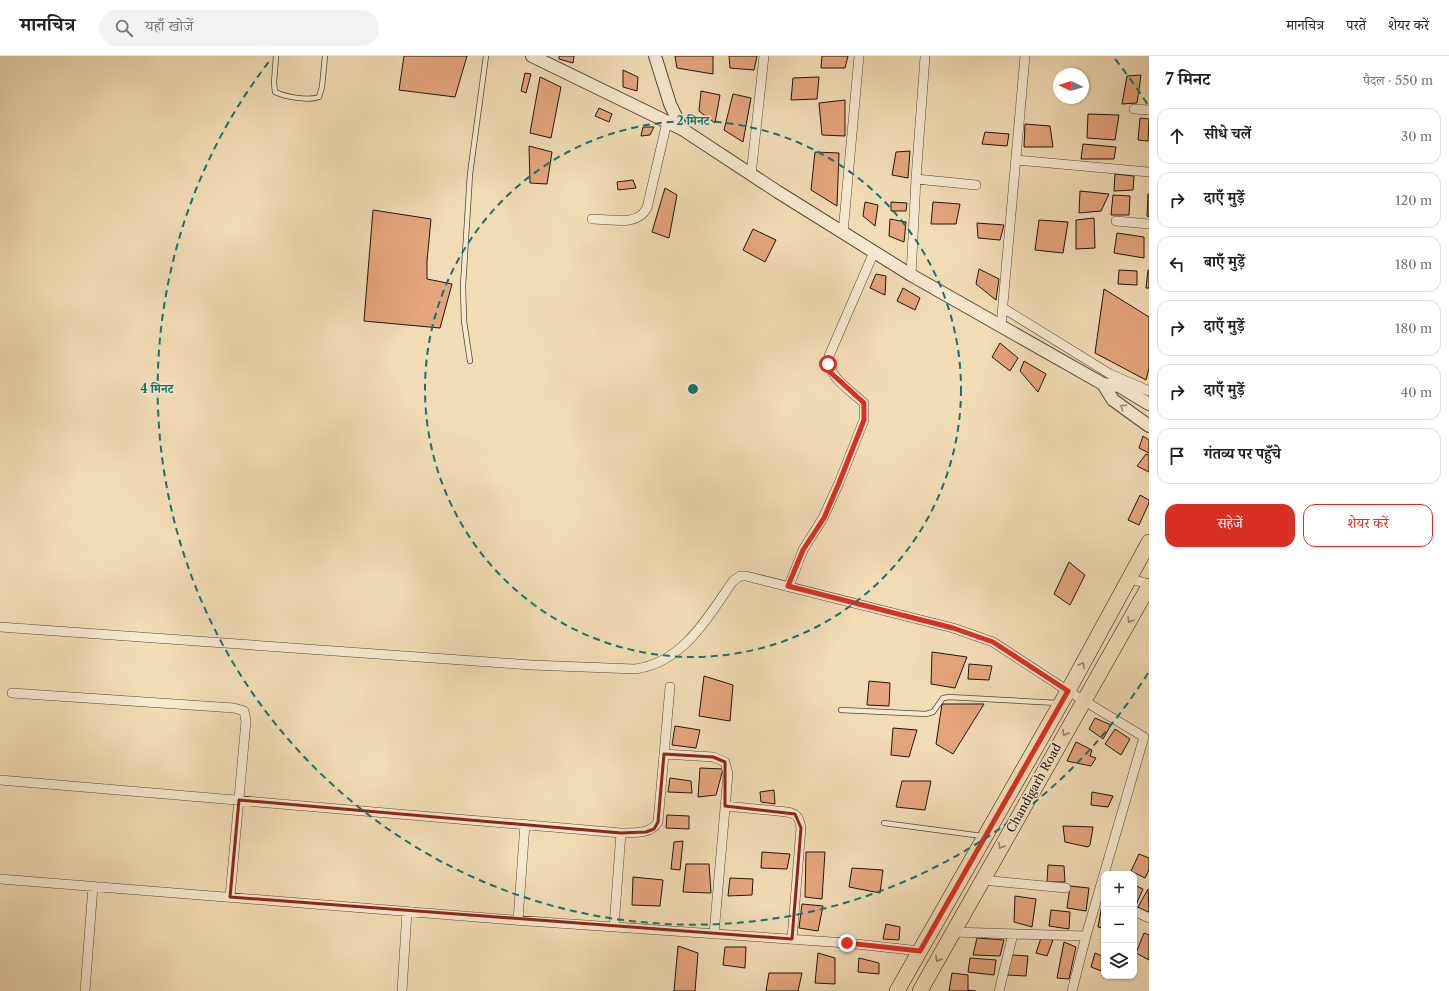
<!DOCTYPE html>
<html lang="hi">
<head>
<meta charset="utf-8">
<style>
	body { margin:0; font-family:"Libre Caslon Text","Noto Serif Devanagari",serif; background:#f2f2f2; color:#222 }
	.controls { position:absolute; right:12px; bottom:12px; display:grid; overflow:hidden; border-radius:8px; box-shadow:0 1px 3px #0004 }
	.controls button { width:36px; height:36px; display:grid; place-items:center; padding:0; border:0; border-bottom:1px solid #e0e0e0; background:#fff; color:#222; font:20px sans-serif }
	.compass { position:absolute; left:1053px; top:12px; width:36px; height:36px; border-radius:50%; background:#fff; box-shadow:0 1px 3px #0004; rotate:274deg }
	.stop { position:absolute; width:12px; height:12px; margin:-9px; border:3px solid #d93025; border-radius:50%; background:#fff }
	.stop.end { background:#d93025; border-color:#fff; box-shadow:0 1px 4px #0008 }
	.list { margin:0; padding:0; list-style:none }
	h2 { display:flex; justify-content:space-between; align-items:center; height:52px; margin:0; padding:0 16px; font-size:17px }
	h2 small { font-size:13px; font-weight:400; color:#767676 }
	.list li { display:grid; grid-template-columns:26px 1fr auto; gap:12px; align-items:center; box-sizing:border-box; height:56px; margin:0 8px 8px; padding:0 8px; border:1px solid #e0e0e0; border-radius:12px }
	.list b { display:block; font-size:15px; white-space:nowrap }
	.list em { font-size:13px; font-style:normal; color:#767676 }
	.actions { display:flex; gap:8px; padding:12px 16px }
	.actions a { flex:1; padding:9px 0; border:1px solid #d93025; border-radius:12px; text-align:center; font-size:14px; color:#d93025 }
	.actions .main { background:#d93025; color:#fff }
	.icon { flex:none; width:22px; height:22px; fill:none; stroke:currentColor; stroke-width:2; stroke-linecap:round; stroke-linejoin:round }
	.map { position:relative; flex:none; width:1149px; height:935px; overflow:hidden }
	header { display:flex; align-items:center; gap:24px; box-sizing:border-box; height:56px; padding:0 20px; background:#fff; border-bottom:1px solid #e0e0e0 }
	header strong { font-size:19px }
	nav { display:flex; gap:22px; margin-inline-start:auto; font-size:14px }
	.search { width:280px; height:36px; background:#f2f2f2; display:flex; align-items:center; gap:10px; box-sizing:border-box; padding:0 14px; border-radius:22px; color:#767676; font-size:15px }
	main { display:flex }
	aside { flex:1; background:#fff }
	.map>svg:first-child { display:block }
</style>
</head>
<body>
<header>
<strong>मानचित्र</strong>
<div class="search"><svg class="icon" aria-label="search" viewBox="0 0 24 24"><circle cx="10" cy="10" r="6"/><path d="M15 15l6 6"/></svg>यहाँ खोजें</div>
<nav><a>मानचित्र</a><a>परतें</a><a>शेयर करें</a></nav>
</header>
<main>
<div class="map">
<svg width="1149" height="935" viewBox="0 0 1149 935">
	<rect width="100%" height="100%" fill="#f2dcb6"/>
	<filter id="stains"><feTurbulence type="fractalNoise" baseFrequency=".005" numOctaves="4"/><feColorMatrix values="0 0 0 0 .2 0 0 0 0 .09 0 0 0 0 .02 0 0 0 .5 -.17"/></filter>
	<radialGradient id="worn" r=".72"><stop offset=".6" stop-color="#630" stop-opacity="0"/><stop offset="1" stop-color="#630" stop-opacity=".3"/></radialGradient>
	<path fill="#e5a57d" stroke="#20150b" d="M404,0H467L455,41L399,34Z
		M559,0H574L573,7L559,3Z
		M675,0H713V18L677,12Z
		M729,0H757L754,14L730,12Z
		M822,0H848L845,12H821Z
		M623,14L638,21L637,35L623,31Z
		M525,17L531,18L526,37L521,35Z
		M1141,19L1137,47L1122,48L1127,20Z
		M540,21L561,31L551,82L530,77Z
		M819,21L817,43L791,44L793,22Z
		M701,35L720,39L715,67L699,55Z
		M733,38L751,42L743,86L724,74Z
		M845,44V80L822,79L819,47Z
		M599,52L612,58L609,66L595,60Z
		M1088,58L1119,59L1115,84L1087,82Z
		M1140,62L1149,63L1148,85L1138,84Z
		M1025,68L1050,70L1053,91H1024Z
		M643,71H654L650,79L641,80Z
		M985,76L1009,78L1007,90L982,88Z
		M1083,88L1116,91L1114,103H1081Z
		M529,90L552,96L547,128L530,127Z
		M910,95L908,122L892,119L896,96Z
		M815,96L839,97L837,150L811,134Z
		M1115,118L1134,120L1133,134L1114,135Z
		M633,124L636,132L618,134L617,126Z
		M665,132L677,139L669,182L652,176Z
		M1080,135L1109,138L1101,155L1079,157Z
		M1148,138H1149V161L1147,160Z
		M1113,139L1130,140L1129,159H1111Z
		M865,146L878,149L875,170L863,160Z
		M891,146L907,147L906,155H891Z
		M933,146L960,148L956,168H931Z
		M373,154L431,163L427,205V223L452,228L440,272L364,265Z
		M1094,162L1095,192L1076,193V164Z
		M890,163L906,166L904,186L889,180Z
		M1039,164L1068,166L1063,197L1035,194Z
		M977,167L1004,169L1000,184L978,182Z
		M753,173L776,184L765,206L743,194Z
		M1117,177L1144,181V202L1114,197Z
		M979,213L999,223L996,244L976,228Z
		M1119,214L1137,215V229L1118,228Z
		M1148,214H1149V232H1146Z
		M876,218L886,220L885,239L870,232Z
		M903,232L920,242L915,254L897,245Z
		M1104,233L1149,261V312L1146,324L1095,297Z
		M1000,287L1018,302L1010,315L992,301Z
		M1024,305L1046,318L1038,336L1020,315Z
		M1143,380L1149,384V397L1139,392Z
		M1146,398L1149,399V416L1137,410Z
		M1140,439L1149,444V447L1139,469L1128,464Z
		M1069,506L1085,519L1070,549L1054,538Z
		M932,596L967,601L955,632L931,628Z
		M969,608L992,610L989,624L968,623Z
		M704,620L733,629L730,665L699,660Z
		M869,625L890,627L889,650L867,649Z
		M942,648H984L953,698L936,688Z
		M1095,662L1111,669L1103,683L1089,673Z
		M675,670L700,674L696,692L672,689Z
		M893,672L917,674L909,701L891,699Z
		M1115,673L1130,683L1121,699L1105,688Z
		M1076,686L1092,694L1090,700L1096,702L1091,710L1067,705Z
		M700,712L723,713L716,739L698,741Z
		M670,722L691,725L692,737L668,736Z
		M902,725H931L925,754L896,751Z
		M774,734L775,748L761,746L760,736Z
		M1092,736L1113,740L1108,751L1091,749Z
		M667,759L689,760V773L666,772Z
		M1063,770L1093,771L1090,789L1088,791L1065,786Z
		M683,785L680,814L671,813L674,786Z
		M762,796L790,798L787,813L761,812Z
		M806,796H825L822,843L805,841Z
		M1139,798L1149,802V814L1145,822L1131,815Z
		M686,808H709L711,837L683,836Z
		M1048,809L1064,810L1065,826H1047Z
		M852,812L883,814L880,837L849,831Z
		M633,821L663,824L660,850L632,849Z
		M730,822L753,823L752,839L728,840Z
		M1134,829L1143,833L1136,849L1134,848Z
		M1070,830L1089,832L1086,855L1067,852Z
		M1148,833L1149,854L1148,856L1138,851Z
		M1015,840L1036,843L1032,871L1014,866Z
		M802,848L823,850L818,875L799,872Z
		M1102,849L1104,850V872L1098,871Z
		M1051,854L1070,856L1069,873L1049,870Z
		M886,868L900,871L899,884L883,883Z
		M1144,877L1149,879V904L1136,897Z
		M977,882L1004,884L1000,900L973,899Z
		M1041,882L1053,884L1047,900L1036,897Z
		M1064,886L1076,891L1069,923L1057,922Z
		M678,890L698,897L695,935H674Z
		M725,891H746L745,912L723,909Z
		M818,897L835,902V928L815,927Z
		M1095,897L1104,901V916L1091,911Z
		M1012,899L1028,900L1026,920L1007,919Z
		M859,902L879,907V918L858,916Z
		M970,902L996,904L994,919L968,916Z
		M769,917H802L798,935H766Z
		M952,917L968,919V934L976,935H949Z"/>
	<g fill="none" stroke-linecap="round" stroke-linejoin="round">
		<defs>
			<path id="service" d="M276,0L274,27L275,36C286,41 308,45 319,41L322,31L325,0
				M470,305L464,265L463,230L470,118L486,0
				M841,654L926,658L933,656L943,642L949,641L1058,647
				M884,767L982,780"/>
			<path id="minor" d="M1134,53L1149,54
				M1016,104L1149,116
				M751,119L764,0
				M916,123L976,129
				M592,163C611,163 637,171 647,152L667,66
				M1116,165L1149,168
				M843,177L859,0
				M911,219L916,123L925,1
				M1003,252L1110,318L1149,335
				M1001,270L1025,0
				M1130,523L1149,528
				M789,530L803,494L823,462L839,427L864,364V347C850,334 826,320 829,300L874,196
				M0,571L531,609L635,613C683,607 708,561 733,525L740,520H746L953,572L993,586L1068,635L1144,681L1086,880L1072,935
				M12,637L234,652L244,655L246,665L230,841
				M664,698L713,701L725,706L728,718L714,878
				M0,724L621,777C634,777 651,778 658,766L670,631
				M725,750L787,756C797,758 799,761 801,772L792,883
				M0,823L513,864L847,887L920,895
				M982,824L1066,832
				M1134,855L1149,862
				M518,864L525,768
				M614,871L621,777
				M953,876L1086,880
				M85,935L93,830
				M402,935L407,855
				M999,935L1013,878"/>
			<path id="tertiary" d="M532,0L682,73
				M655,0L670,48L682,73L778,136L911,219L1103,328L1119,330L1149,348
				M1103,328L1113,344L1149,370"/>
			<path id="primary" d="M897,935L1068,635L1149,486
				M920,935L1149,530"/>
		</defs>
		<use href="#service" stroke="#544736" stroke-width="6"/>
		<use href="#minor" stroke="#544736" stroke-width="10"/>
		<use href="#tertiary" stroke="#544736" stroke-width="14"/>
		<use href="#primary" stroke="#20150b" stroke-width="16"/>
		<use href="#service" stroke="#f7e8d0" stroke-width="4.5"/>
		<use href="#minor" stroke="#f7e8d0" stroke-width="9"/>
		<use href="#tertiary" stroke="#f7e8d0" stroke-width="12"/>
		<use href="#primary" stroke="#f2dcb6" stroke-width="15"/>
	</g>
	<defs><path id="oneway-chevron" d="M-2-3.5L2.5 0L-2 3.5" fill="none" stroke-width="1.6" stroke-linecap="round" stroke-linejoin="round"/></defs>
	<use stroke="#968977" href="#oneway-chevron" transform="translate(1123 351) rotate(-145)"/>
	<g stroke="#948269">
		<use href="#oneway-chevron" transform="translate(1130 564) rotate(120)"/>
		<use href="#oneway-chevron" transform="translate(1082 609) rotate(-61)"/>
		<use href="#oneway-chevron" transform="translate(1065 677) rotate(120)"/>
		<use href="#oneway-chevron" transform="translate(1001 790) rotate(119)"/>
		<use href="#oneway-chevron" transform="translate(938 903) rotate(119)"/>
	</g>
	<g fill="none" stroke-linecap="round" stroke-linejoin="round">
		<path stroke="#d93025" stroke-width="5" d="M828,308L830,316L864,347V364L839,427L824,462L803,494L788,530L953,572L993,586L1068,635L920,895L847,887"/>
	</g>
	<path fill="none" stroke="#8f2418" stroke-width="3" stroke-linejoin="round" d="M664,698L713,701L725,706V750L795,758L801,772L792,883L230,841L239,744L621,777L646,776L654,773L658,766Z"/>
	<g fill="none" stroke="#0f766e" stroke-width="2" stroke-dasharray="7 5">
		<circle cx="693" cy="333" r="268"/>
		<path d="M1148 617A536 536 0 1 1 271 3M1115 3A536 536 0 0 1 1148 49"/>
	</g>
	<g text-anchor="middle" stroke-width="3" stroke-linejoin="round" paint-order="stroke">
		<g font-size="12" fill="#20150b" stroke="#f7e8d0">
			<text transform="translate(1034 732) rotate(-61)" y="4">Chandigarh Road</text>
		</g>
	</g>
	<circle cx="693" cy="333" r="6" fill="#0f766e" stroke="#f7e8d0" stroke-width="2"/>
	<g font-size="12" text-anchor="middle" font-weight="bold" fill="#0f766e" stroke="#f7e8d0" stroke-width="3" stroke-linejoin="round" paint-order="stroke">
		<text x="693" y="69">2 मिनट</text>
		<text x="157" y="337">4 मिनट</text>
	</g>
	<rect width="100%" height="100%" filter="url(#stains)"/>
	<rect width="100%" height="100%" fill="url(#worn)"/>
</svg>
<div class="controls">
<button>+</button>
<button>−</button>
<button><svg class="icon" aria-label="layers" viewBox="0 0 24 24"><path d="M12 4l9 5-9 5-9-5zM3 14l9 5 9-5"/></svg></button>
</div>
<svg class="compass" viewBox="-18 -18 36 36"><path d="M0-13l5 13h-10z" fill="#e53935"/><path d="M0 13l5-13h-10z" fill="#767676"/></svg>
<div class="stop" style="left:828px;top:308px"></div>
<div class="stop end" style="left:847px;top:887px"></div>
</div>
<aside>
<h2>7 मिनट<small>पैदल · 550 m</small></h2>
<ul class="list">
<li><svg class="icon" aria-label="ahead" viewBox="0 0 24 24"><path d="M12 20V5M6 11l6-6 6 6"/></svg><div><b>सीधे चलें</b></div><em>30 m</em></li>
<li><svg class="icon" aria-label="right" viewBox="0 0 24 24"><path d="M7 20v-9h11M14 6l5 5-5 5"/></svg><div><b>दाएँ मुड़ें</b></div><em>120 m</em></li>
<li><svg class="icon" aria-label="left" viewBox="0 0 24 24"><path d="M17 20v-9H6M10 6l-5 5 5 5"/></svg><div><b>बाएँ मुड़ें</b></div><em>180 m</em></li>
<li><svg class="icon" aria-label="right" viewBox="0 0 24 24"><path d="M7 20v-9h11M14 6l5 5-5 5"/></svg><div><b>दाएँ मुड़ें</b></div><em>180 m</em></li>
<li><svg class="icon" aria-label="right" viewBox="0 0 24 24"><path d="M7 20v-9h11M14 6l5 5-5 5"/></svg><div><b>दाएँ मुड़ें</b></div><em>40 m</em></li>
<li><svg class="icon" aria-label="arrive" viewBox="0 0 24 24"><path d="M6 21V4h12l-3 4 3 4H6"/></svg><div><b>गंतव्य पर पहुँचे</b></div></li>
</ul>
<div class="actions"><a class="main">सहेजें</a><a>शेयर करें</a></div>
</aside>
</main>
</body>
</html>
